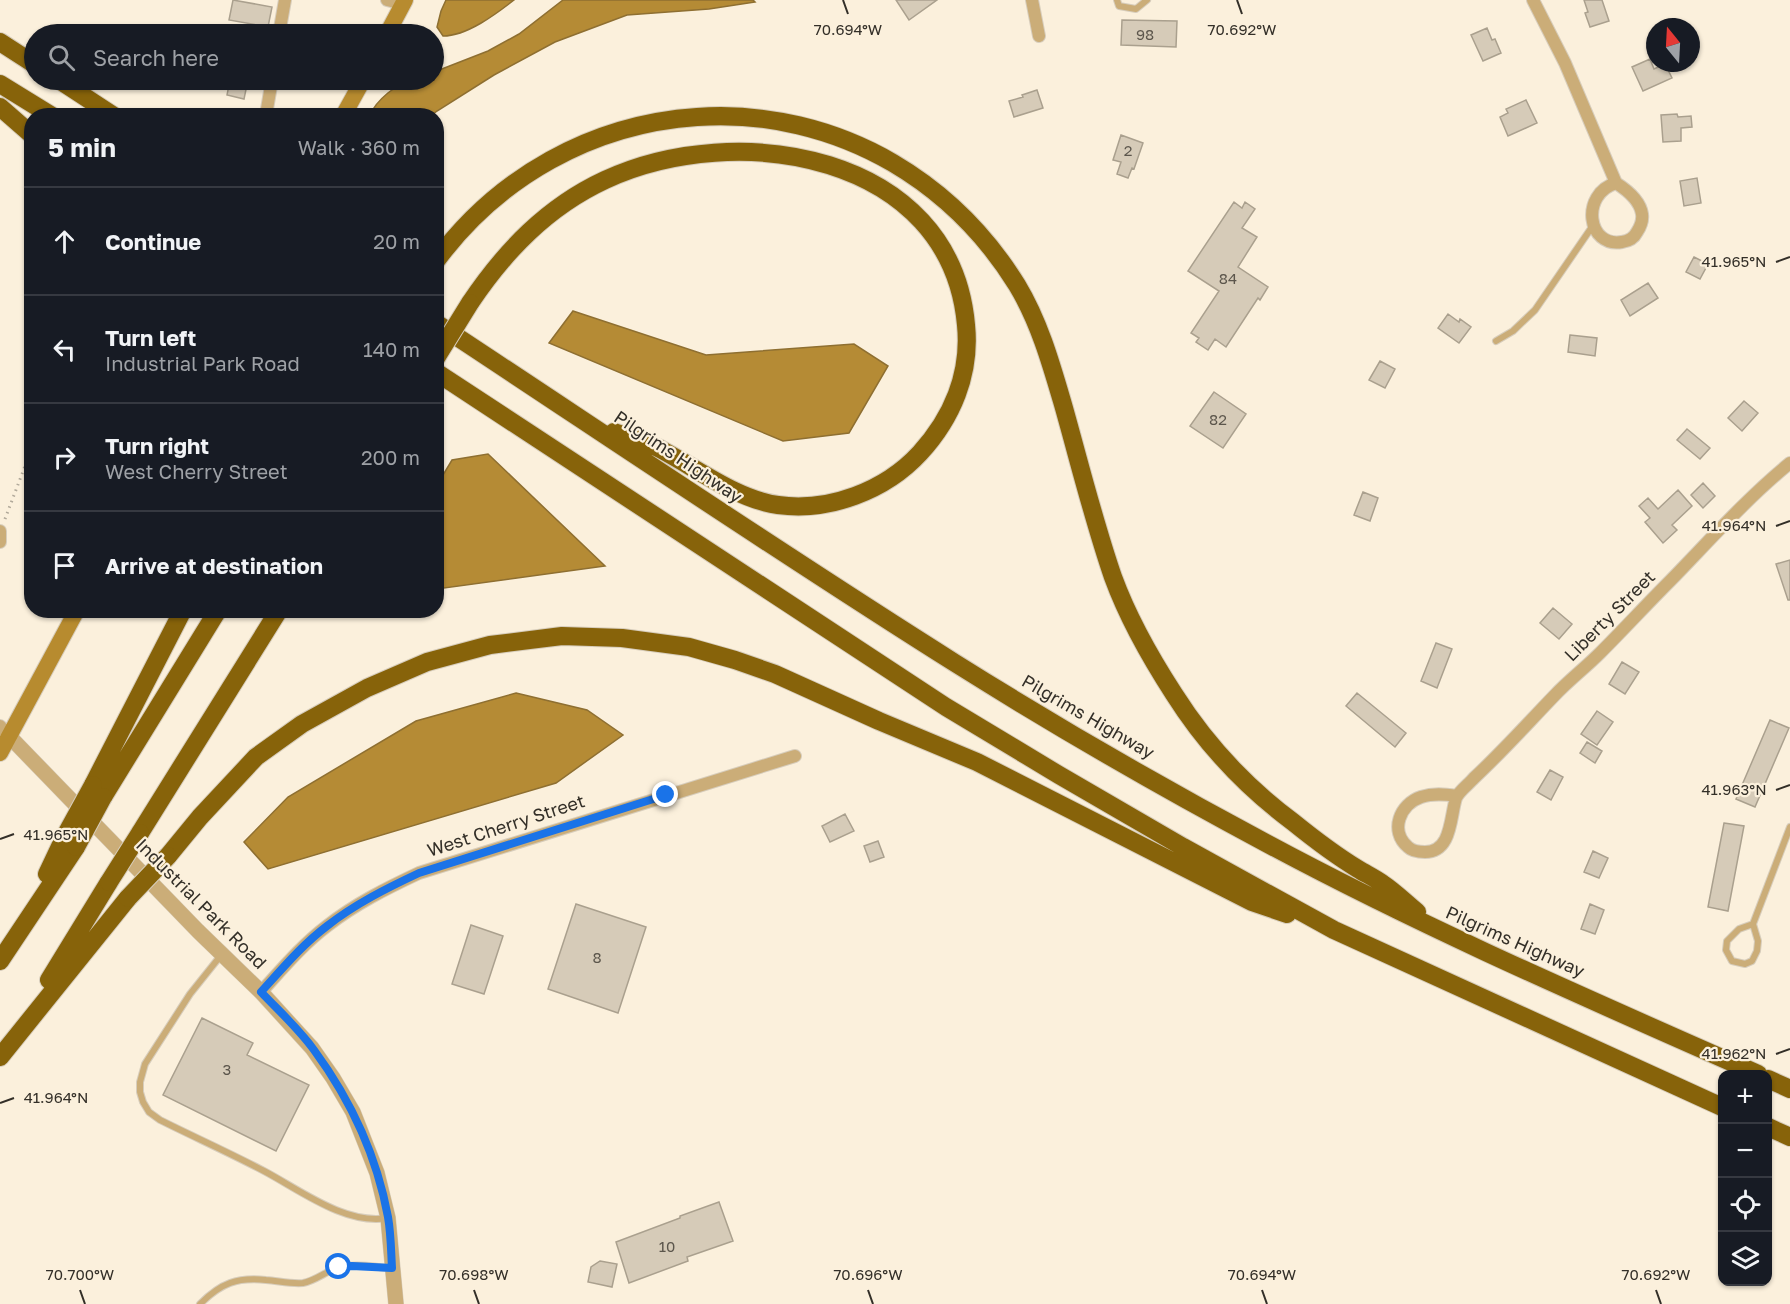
<!DOCTYPE html>
<html lang="en">
<head>
<meta charset="utf-8">
<style>
	body { margin:0; font-family:"Golos Text",sans-serif; background:#242831; color:#f1f3f6 }
	.controls { position:absolute; right:18px; bottom:18px; display:grid; overflow:hidden; border-radius:12px; box-shadow:0 2px 4px #0004 }
	.controls button { width:54px; height:54px; display:grid; place-items:center; padding:0; border:0; border-bottom:2px solid #363941; background:#171b24; color:#f1f3f6; font:30px sans-serif }
	.compass { position:absolute; left:1646px; top:18px; width:54px; height:54px; border-radius:50%; background:#171b24; box-shadow:0 2px 4px #0004; rotate:342deg }
	.stop { position:absolute; width:18px; height:18px; margin:-14px; border:4px solid #1a73e8; border-radius:50%; background:#fff }
	.stop.end { background:#1a73e8; border-color:#fff; box-shadow:0 2px 6px #0008 }
	.list { margin:0; padding:0; list-style:none }
	h2 { display:flex; justify-content:space-between; align-items:center; height:78px; margin:0; padding:0 24px; font-size:26px }
	h2 small { font-size:20px; font-weight:400; color:#9ea1a6 }
	.list li { display:grid; grid-template-columns:39px 1fr auto; gap:18px; align-items:center; box-sizing:border-box; height:108px; padding:0 24px; border-top:2px solid #363941 }
	.list b { display:block; font-size:22px; white-space:nowrap }
	.list p { margin:0; font-size:20px; white-space:nowrap; color:#9ea1a6 }
	.list em { font-size:20px; font-style:normal; color:#9ea1a6 }
	.icon { flex:none; width:33px; height:33px; fill:none; stroke:currentColor; stroke-width:2; stroke-linecap:round; stroke-linejoin:round }
	.map { position:relative; flex:none; width:1790px; height:1304px; overflow:hidden }
	.search { position:absolute; background:#171b24; box-shadow:0 2px 4px #0004; left:24px; top:24px; width:420px; height:66px; display:flex; align-items:center; gap:15px; box-sizing:border-box; padding:0 21px; border-radius:33px; color:#9ea1a6; font-size:22px }
	.panel { position:absolute; background:#171b24; box-shadow:0 2px 4px #0004; left:24px; top:108px; width:420px; height:510px; border-radius:24px }
	.map>svg:first-child { display:block }
</style>
</head>
<body>
<div class="map">
<svg width="1790" height="1304" viewBox="0 0 1790 1304">
	<rect width="100%" height="100%" fill="#fbf0dc"/>
	<path fill="#b58b35" stroke="#8e6f31" stroke-width="1.5" d="M446,0H514C496,14 467,36 443,36L437,27L441,11Z
		M563,0H753L755,2L709,9L627,15L555,42L494,75L437,111L432,115H370C376,101 397,82 414,80C420,79 427,80 434,80V72L488,51L519,34Z
		M573,311L706,355L854,344L888,366L849,433L783,441L549,343Z
		M488,454L605,566L437,589V485L452,460Z
		M516,693L587,710L623,735L556,783L268,869L244,842L288,797L416,721Z"/>
	<path fill="#d6cbb8" stroke="#aaa08e" stroke-width="1.5" d="M233,0L272,7L268,27L229,20Z
		M896,0H937L909,20Z
		M1584,0H1602L1609,21L1590,27L1585,13L1588,12Z
		M1122,20L1177,21L1176,47L1121,45Z
		M1487,28L1492,40L1495,39L1501,53L1483,61L1471,35Z
		M1650,59L1654,69L1665,64L1672,78L1643,91L1632,67Z
		M230,80H248L244,99L227,95Z
		M1037,90L1043,108L1014,117L1009,101L1023,97L1022,95Z
		M1526,100L1537,123L1508,136L1500,117L1508,113L1506,109Z
		M1677,114L1678,117L1691,116L1692,127L1681,128V141L1663,142L1661,115Z
		M1121,135L1143,143L1134,169L1132,168L1128,178L1117,174L1121,162L1113,160Z
		M1697,178L1701,203L1684,206L1680,181Z
		M1234,202L1242,208L1245,202L1255,209L1242,228L1257,237L1238,267L1268,287L1260,300L1258,298L1226,347L1215,339L1208,350L1196,342L1199,338L1191,333L1219,291L1188,271Z
		M1694,257L1708,264L1700,279L1686,272Z
		M1648,283L1658,298L1630,316L1621,300Z
		M1448,314L1459,322L1460,319L1471,327L1459,343L1438,328Z
		M1570,335L1597,338L1595,356L1568,352Z
		M1380,361L1395,369L1385,388L1369,380Z
		M1214,392L1246,414L1223,448L1190,426Z
		M1744,401L1758,413L1742,431L1728,418Z
		M1687,429L1710,448L1700,459L1677,440Z
		M1703,483L1715,496L1703,508L1691,495Z
		M1678,490L1692,506L1672,525L1677,530L1663,543L1645,522L1650,518L1639,506L1648,498L1658,509Z
		M1363,492L1378,498L1370,521L1354,515Z
		M1790,560V600H1788L1776,564Z
		M1553,608L1572,624L1559,639L1540,623Z
		M1436,643L1452,649L1437,688L1421,681Z
		M1622,662L1639,672L1625,694L1609,684Z
		M1357,693L1406,733L1395,747L1346,706Z
		M1597,711L1613,722L1597,745L1581,734Z
		M1770,720L1789,728L1755,807L1736,799Z
		M1587,742L1602,751L1595,763L1580,753Z
		M1550,770L1563,777L1551,800L1537,792Z
		M845,814L854,831L830,842L822,826Z
		M1724,823L1744,826L1728,911L1708,907Z
		M878,841L884,857L870,862L864,846Z
		M1593,851L1608,858L1599,878L1584,872Z
		M576,904L646,927L618,1013L548,989Z
		M1590,904L1604,910L1595,934L1581,929Z
		M471,925L503,936L484,994L452,984Z
		M202,1018L253,1043L247,1055L309,1085L276,1151L163,1095Z
		M719,1202L733,1241L687,1257L688,1261L629,1283L616,1242L680,1218V1216Z
		M600,1261L617,1264L612,1287L588,1282L591,1267Z"/>
	<g fill="none" stroke-linecap="round" stroke-linejoin="round">
		<defs>
			<path id="service" d="M1117,0L1119,6L1136,9L1147,0
				M1496,341L1513,331L1535,310L1594,224
				M1753,924L1739,929L1727,941L1726,950L1732,961L1745,964L1752,961L1757,951L1758,941L1753,924L1790,827
				M222,954L190,994L145,1064L140,1082V1092L143,1102L149,1112L160,1120C194,1137 230,1153 264,1171C300,1190 345,1225 387,1218
				M200,1304C221,1283 237,1277 266,1280C279,1281 290,1284 303,1283C315,1281 325,1272 337,1268C353,1263 374,1267 392,1268"/>
			<path id="minor" d="M387,0L403,4
				M1032,0L1039,36
				M1533,0L1565,63L1616,183C1627,190 1640,200 1642,214C1643,221 1641,226 1637,232C1634,238 1629,241 1622,242C1587,248 1580,194 1616,183
				M279,34L285,0
				M267,109L272,80
				M0,531V542
				M0,726L9,736
				M1457,796C1444,794 1433,793 1421,797C1400,804 1389,831 1408,847C1412,851 1420,852 1425,852C1452,852 1450,817 1456,798C1459,791 1469,784 1474,778C1502,752 1527,724 1554,696C1568,681 1585,668 1600,653C1624,629 1646,605 1670,581C1709,541 1747,498 1790,463
				M261,992C282,969 302,945 327,926C355,904 387,888 419,873L795,756"/>
			<path id="tertiary" d="M9,736L198,931L261,992L312,1048L333,1078L353,1112L377,1173L388,1218L396,1304"/>
			<path id="secondary" d="M387,34L405,0
				M343,116L363,80
				M0,753L77,610"/>
			<path id="motorway" d="M0,42L34,64
				M59,80L114,116
				M0,84L52,116
				M0,107L32,135
				M436,261C498,177 592,124 697,117C765,112 835,129 893,163C944,193 986,235 1017,285C1040,323 1052,367 1064,408C1080,465 1094,522 1113,577C1128,618 1150,657 1174,694C1205,743 1246,787 1293,822C1314,839 1335,855 1358,869C1366,874 1375,878 1383,884C1395,892 1406,903 1417,912
				M470,303C505,251 547,207 605,180C736,119 951,153 966,325C971,374 952,418 920,453C885,491 829,512 778,505C735,499 694,466 656,447C643,441 628,437 614,432
				M436,323C609,437 780,553 955,663C1057,727 1161,787 1266,843C1426,929 1593,1001 1758,1074
				M436,372L946,707L1059,775L1183,847L1334,930L1722,1107
				M93,785L183,610
				M103,797L218,610
				M140,833L279,610
				M168,856L200,817L256,757L302,724L367,688L427,662L490,645L562,636L622,638L689,647L735,660L775,674L879,721L977,762L1252,902L1287,914
				M47,874L65,836
				M0,961L76,847
				M49,980L109,882
				M0,1057L128,898
				M1768,1079L1790,1089
				M1768,1127L1790,1137"/>
		</defs>
		<use href="#service" stroke="#d7cdbc" stroke-width="8"/>
		<use href="#minor" stroke="#d7cdbc" stroke-width="14"/>
		<use href="#tertiary" stroke="#d7cdbc" stroke-width="16"/>
		<use href="#secondary" stroke="#d7cdbc" stroke-width="18"/>
		<use href="#motorway" stroke="#d7cdbc" stroke-width="20"/>
		<path stroke="#b1a99a" stroke-width="3" stroke-dasharray="1.5 4.5" stroke-linecap="butt" d="M5,519L25,466L32,442"/>
		<use href="#service" stroke="#cbad78" stroke-width="6"/>
		<use href="#minor" stroke="#cbad78" stroke-width="12"/>
		<use href="#tertiary" stroke="#cbad78" stroke-width="15"/>
		<use href="#secondary" stroke="#b78b2f" stroke-width="16"/>
		<use href="#motorway" stroke="#87630a" stroke-width="18"/>
		<defs>
			<path id="motorway-bridge" d="M436,358L470,303
				M65,836L93,785
				M76,847L103,797
				M109,882L140,833
				M128,898L168,856"/>
		</defs>
		<use href="#motorway-bridge" stroke="#d7cdbc" stroke-width="20" stroke-linecap="butt"/>
		<use href="#motorway-bridge" stroke="#87630a" stroke-width="18"/>
	</g>
	<g fill="none" stroke-linecap="round" stroke-linejoin="round">
		<path stroke="#1a73e8" stroke-width="8" d="M339,1267L352,1266L392,1268C391,1251 391,1234 388,1217C377,1157 350,1099 314,1050C299,1029 279,1011 261,992C282,969 302,945 327,926C355,904 387,888 419,873L666,795"/>
	</g>
	<path fill="none" stroke="#332f28" stroke-width="2" d="M843,0L848,14M1237,0L1242,14M1776,262L1790,257M1776,526L1790,521M1776,790L1790,785M0,839L14,834M1776,1054L1790,1049M0,1103L14,1098M80,1290L85,1304M474,1290L479,1304M868,1290L873,1304M1262,1290L1267,1304M1656,1290L1661,1304"/>
	<g text-anchor="middle" stroke-width="4.5" stroke-linejoin="round" paint-order="stroke">
		<g font-size="15" fill="#5c564c">
			<text x="1145" y="40">98</text>
			<text x="1128" y="156">2</text>
			<text x="1228" y="284">84</text>
			<text x="1218" y="425">82</text>
			<text x="597" y="963">8</text>
			<text x="227" y="1075">3</text>
			<text x="667" y="1252">10</text>
		</g>
		<g font-size="18" fill="#332f28" stroke="#fbf0dc">
			<text transform="translate(678 457) rotate(34)" y="6">Pilgrims Highway</text>
			<text transform="translate(1610 616) rotate(-45)" y="6">Liberty Street</text>
			<text transform="translate(1088 717) rotate(30)" y="6">Pilgrims Highway</text>
			<text transform="translate(506 826) rotate(-18)" y="6">West Cherry Street</text>
			<text transform="translate(201 904) rotate(45)" y="6">Industrial Park Road</text>
			<text transform="translate(1515 942) rotate(24)" y="6">Pilgrims Highway</text>
		</g>
	</g>
	<g font-size="15" text-anchor="middle" fill="#332f28" stroke="#fbf0dc" stroke-width="4.5" stroke-linejoin="round" paint-order="stroke">
		<text x="848" y="35">70.694°W</text>
		<text x="1242" y="35">70.692°W</text>
		<text x="1734" y="267">41.965°N</text>
		<text x="1734" y="531">41.964°N</text>
		<text x="1734" y="795">41.963°N</text>
		<text x="56" y="840">41.965°N</text>
		<text x="1734" y="1059">41.962°N</text>
		<text x="56" y="1103">41.964°N</text>
		<text x="80" y="1280">70.700°W</text>
		<text x="474" y="1280">70.698°W</text>
		<text x="868" y="1280">70.696°W</text>
		<text x="1262" y="1280">70.694°W</text>
		<text x="1656" y="1280">70.692°W</text>
	</g>
</svg>
<div class="controls">
<button>+</button>
<button>−</button>
<button><svg class="icon" aria-label="locate" viewBox="0 0 24 24"><circle cx="12" cy="12" r="6"/><path d="M12 2v4M12 18v4M2 12h4M18 12h4"/></svg></button>
<button><svg class="icon" aria-label="layers" viewBox="0 0 24 24"><path d="M12 4l9 5-9 5-9-5zM3 14l9 5 9-5"/></svg></button>
</div>
<svg class="compass" viewBox="-18 -18 36 36"><path d="M0-13l5 13h-10z" fill="#e53935"/><path d="M0 13l5-13h-10z" fill="#9ea1a6"/></svg>
<div class="stop" style="left:339px;top:1267px"></div>
<div class="stop end" style="left:666px;top:795px"></div>
<div class="search"><svg class="icon" aria-label="search" viewBox="0 0 24 24"><circle cx="10" cy="10" r="6"/><path d="M15 15l6 6"/></svg>Search here</div>
<section class="panel">
<h2>5 min<small>Walk · 360 m</small></h2>
<ul class="list">
<li><svg class="icon" aria-label="ahead" viewBox="0 0 24 24"><path d="M12 20V5M6 11l6-6 6 6"/></svg><div><b>Continue</b></div><em>20 m</em></li>
<li><svg class="icon" aria-label="left" viewBox="0 0 24 24"><path d="M17 20v-9H6M10 6l-5 5 5 5"/></svg><div><b>Turn left</b><p>Industrial Park Road</p></div><em>140 m</em></li>
<li><svg class="icon" aria-label="right" viewBox="0 0 24 24"><path d="M7 20v-9h11M14 6l5 5-5 5"/></svg><div><b>Turn right</b><p>West Cherry Street</p></div><em>200 m</em></li>
<li><svg class="icon" aria-label="arrive" viewBox="0 0 24 24"><path d="M6 21V4h12l-3 4 3 4H6"/></svg><div><b>Arrive at destination</b></div></li>
</ul>
</section>
</div>
</body>
</html>
